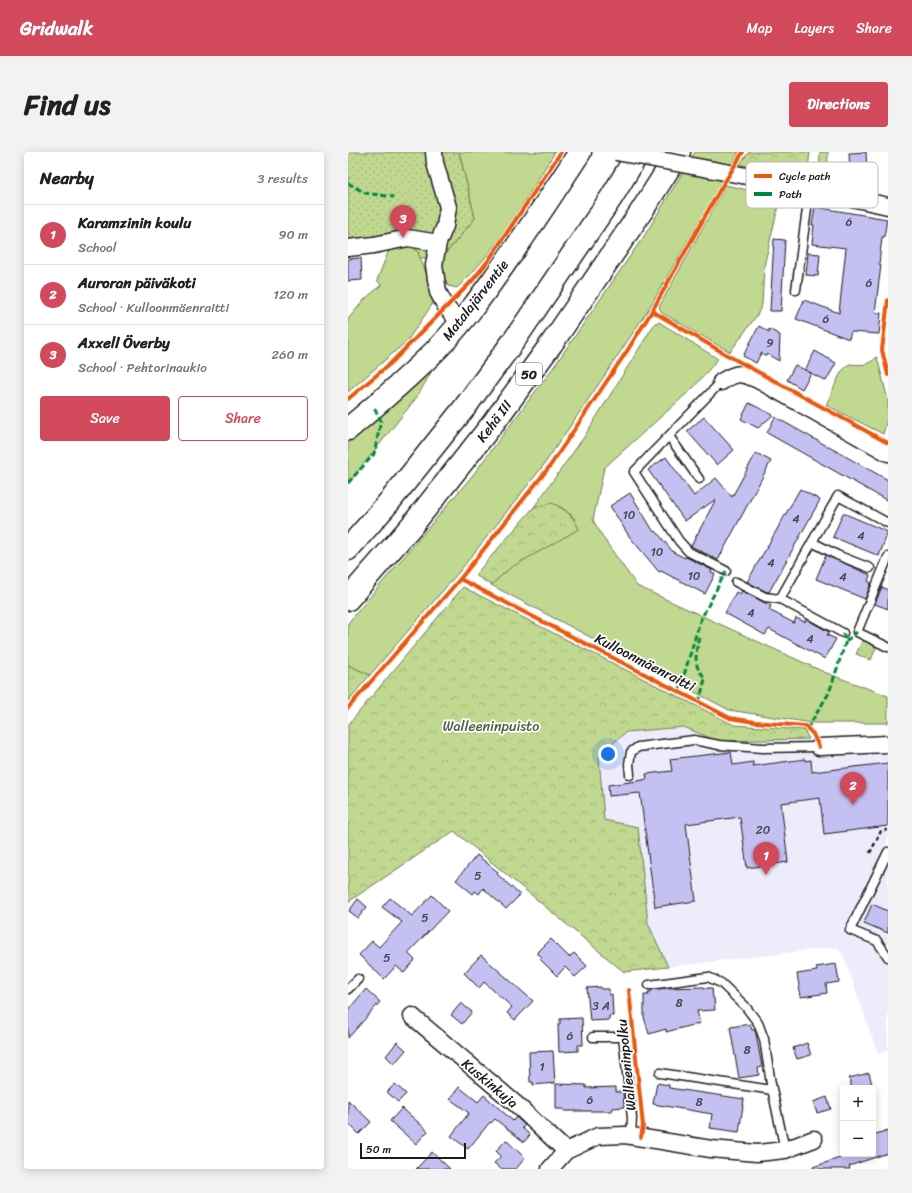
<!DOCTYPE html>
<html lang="en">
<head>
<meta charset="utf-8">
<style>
	body { margin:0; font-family:Sriracha,sans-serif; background:#f2f2f2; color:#202124 }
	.controls { position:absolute; right:12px; bottom:12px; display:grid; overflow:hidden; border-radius:4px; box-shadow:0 2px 10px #0003 }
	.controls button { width:36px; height:36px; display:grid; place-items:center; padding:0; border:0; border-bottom:1px solid #e0e0e0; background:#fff; color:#202124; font:20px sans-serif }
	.scale { position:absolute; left:12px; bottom:10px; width:106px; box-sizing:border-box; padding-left:4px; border:2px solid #1c1c1c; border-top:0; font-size:11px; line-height:14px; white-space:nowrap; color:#1c1c1c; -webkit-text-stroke:3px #fff; paint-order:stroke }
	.you { position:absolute; left:260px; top:602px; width:14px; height:14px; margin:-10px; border:3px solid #fff; border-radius:50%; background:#1a73e8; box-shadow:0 0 0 6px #1a73e833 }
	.badge { display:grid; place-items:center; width:26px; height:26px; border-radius:50%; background:#d1495b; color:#fff; font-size:13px; font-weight:700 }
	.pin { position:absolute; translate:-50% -33px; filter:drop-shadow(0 1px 2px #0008) }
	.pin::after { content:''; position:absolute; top:21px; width:14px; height:12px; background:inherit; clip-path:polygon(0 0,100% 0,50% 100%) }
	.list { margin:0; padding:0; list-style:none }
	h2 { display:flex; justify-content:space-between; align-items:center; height:52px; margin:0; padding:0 16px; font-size:17px }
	h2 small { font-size:13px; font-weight:400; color:#757577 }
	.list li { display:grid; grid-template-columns:26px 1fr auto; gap:12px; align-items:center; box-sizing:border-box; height:60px; padding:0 16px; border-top:1px solid #e0e0e0 }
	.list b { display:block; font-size:15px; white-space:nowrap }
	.list p { margin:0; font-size:13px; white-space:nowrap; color:#757577 }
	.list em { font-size:13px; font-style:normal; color:#757577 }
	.actions { display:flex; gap:8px; padding:12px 16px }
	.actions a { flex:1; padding:9px 0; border:1px solid #d1495b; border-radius:4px; text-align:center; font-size:14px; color:#d1495b }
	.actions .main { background:#d1495b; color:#fff }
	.map { position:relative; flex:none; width:540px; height:1017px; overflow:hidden; border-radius:4px }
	header { display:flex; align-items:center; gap:24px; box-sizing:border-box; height:56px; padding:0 20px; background:#d1495b; color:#fff }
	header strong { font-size:19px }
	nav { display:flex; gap:22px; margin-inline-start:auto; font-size:14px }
	.intro { display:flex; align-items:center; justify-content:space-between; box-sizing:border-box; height:96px; padding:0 24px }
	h1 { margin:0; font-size:28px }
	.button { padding:10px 18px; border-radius:4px; background:#d1495b; color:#fff; font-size:14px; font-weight:700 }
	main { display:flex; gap:24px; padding:0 24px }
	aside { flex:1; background:#fff; border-radius:4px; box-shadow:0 2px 10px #0003 }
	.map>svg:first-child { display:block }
</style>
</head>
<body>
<header>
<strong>Gridwalk</strong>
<nav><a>Map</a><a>Layers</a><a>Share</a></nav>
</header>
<div class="intro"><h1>Find us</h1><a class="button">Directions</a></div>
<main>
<aside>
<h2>Nearby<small>3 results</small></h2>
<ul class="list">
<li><span class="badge">1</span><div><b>Karamzinin koulu</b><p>School</p></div><em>90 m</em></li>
<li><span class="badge">2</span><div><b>Auroran päiväkoti</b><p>School · Kulloonmäenraitti</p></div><em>120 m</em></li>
<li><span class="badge">3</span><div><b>Axxell Överby</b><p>School · Pehtorinaukio</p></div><em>260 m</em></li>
</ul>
<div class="actions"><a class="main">Save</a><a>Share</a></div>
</aside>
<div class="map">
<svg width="540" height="1017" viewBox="0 0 540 1017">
	<defs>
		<pattern id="forest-crowns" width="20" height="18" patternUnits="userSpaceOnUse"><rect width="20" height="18" fill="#c0d88f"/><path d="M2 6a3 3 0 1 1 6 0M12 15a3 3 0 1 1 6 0" fill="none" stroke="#a4b97b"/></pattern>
		<pattern id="park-dots" width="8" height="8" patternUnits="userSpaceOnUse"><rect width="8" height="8" fill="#c0d88f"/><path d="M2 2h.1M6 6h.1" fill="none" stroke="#a4b97b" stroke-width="1.8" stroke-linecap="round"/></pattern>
	</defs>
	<rect width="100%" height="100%" fill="#fff"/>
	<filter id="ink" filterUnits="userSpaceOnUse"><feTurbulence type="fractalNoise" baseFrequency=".025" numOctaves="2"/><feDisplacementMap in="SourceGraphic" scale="8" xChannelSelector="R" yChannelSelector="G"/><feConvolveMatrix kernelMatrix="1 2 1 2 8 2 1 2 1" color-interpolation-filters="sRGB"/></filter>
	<g filter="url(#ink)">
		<path fill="#eeecfb" d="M336,575L369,589L461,587L466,601L540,598V898L530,902L496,805L489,795L320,815L300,771L290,675L256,668L251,604L278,580Z"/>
		<path fill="#c0d88f" stroke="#6e7a56" d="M111,0H207C177,47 150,98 109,136L100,134L95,121L94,106L127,66Z
			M347,0H391L300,158L259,220L195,314L111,420L22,523L0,513V471L124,324L205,216L298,81Z
			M401,31L434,39L416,114L414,153L409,163L382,200L314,161L311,155L378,33L399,38Z
			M62,92L70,100L81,128L86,147L84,153L59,189L0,240V167L16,148L33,133L29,128L41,98L46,94Z
			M311,170L370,207L346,235L256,316L245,368L256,387L289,434L476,520L540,544V571H464L381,558L143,433L162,416L227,367C211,351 207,351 186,355L236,285L307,171Z
			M529,205L540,248V264L535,282L478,253L493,220L501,212C513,213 520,214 529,205Z
			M86,215L69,245L0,332V291Z"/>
		<path fill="url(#forest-crowns)" stroke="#6e7a56" d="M401,0H462L459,25L391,13Z
			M472,0H480L479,31L471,28Z
			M204,351C218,358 224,362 231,377L162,416L143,433L127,423L186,355Z
			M115,435L386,573L456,578L461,587L369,589L336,575L278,580L251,604L256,668L290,675L300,771L320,815L276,820L106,679L0,750V573Z
			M0,513L22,523L0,549Z"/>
		<path fill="url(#park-dots)" stroke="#6e7a56" d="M0,0H111L127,66L94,106H72L70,100L62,92L0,101Z
			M515,487L529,493L523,508L508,502Z"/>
		<path fill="#c5c0f2" stroke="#1c1c1c" d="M518,0L519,20H502L501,1Z
			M467,55L539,67L536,85H534L531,112L533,113L527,161H533L531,182L503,180L501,187L448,167L456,148L491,161L498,96L464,92L466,73H464Z
			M426,87L437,88L433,159H422Z
			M460,101L472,102L470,124L458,123Z
			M13,106L14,128L0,129V107Z
			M411,174L421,180V177L432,183L431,209L419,202L418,204L413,201L408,211L395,204Z
			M467,199L488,211L478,229L457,218Z
			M447,213L463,221L454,237L439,228Z
			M401,251L425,263L410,276L393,267Z
			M356,265L386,298L369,313L339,279Z
			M427,265L540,328V349L419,281Z
			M408,301L423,309L370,408L343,394L368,347L337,369L300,318L318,305L346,344L368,326L384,345Z
			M452,337L472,348L421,440H419L399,430Z
			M282,341L306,380L308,379L325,400L337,406L338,405L364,418L363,420L367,422L357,442L313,419L311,420L281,384L262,354Z
			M495,361L540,380L531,404L485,385Z
			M478,403L522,423L520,429L523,431L517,447L468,427Z
			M534,435L540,438V457L527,452Z
			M394,439L423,454L421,458L446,471L448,466L457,470L458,467L481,480L479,483L488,487L477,507L421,477L417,483L377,461L388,440L392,442Z
			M383,600L385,613L405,610V614L457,607V609L463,608L464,620L540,611V674L476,682L472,646L433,651L440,710L399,716L392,665L338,672L348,749L307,755L292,641L261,644L260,633L290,629L299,627L298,622L324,619L322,607Z
			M129,703L150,720L149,722L172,743L158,757L135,736L131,742L127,739L125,742L108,728Z
			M84,743L100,759L60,801L67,808L56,821L48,814L36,827L11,803L24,789L31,795L54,770L34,755L42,746L64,764Z
			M10,747L19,755L10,766L1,759Z
			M524,752L540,759V781L516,771Z
			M203,787L221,805L226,801L239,814L227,825L217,815L209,824L192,807L194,805L189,801Z
			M133,803L185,849L167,868L159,861L164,855L136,830L131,836L116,821Z
			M488,812L491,830L478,832L479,841L453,845L449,822L469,819L468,815Z
			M253,835V837H261V843L264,842L265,864H261V868L242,869L239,836Z
			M356,835V836H364L365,846H366L367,858L349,859L352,871L318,880V877L301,882L296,865V843H301L300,840H303V838L318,836Z
			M18,837L32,850L0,886V858Z
			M113,851L124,860L114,872L103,863Z
			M234,866L235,893H230V899L211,900L210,872H212V867Z
			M402,872L404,878H407L408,882L414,915L410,916L411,923L391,926L382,875Z
			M49,890L58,898L46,912L38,904Z
			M459,891L463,903L449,907L445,896Z
			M205,899L207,931L185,933V930H182L181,900Z
			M521,921L525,936H504L501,926Z
			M309,931L321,933V936L396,947L391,980L362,976L364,962L305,952Z
			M47,932L58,942L50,950L39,940Z
			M208,932L238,933V936L268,935V940H275L276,955L265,956L264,959H216V957H208Z
			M111,935L130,950L136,943L165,969L168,965L177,973L174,976L182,983L176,990L147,967L143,971L142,970L120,997L103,984L121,961L102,947Z
			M479,945L483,957L469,961L465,950Z
			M0,948L23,970L11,982L0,971Z
			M54,956L80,979L68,992L42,969Z
			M540,978V1001L501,1014L502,1017H465V1015L504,1002H525V983Z
			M158,988L177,1006L168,1017H153L146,1011L153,1004L148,999Z
			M84,1000L102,1017H68Z"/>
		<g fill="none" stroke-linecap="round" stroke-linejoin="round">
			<defs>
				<path id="service" d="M448,138L462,35
					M373,230L286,320L331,389L341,400L378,419
					M321,284L351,327
					M464,390L489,403L522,416
					M540,405L509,480L540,495
					M388,430L417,445L432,447
					M495,481L432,447L490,344L540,371
					M282,623L281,612L283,600L290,595L346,588L371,593L415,596L471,595
					M540,700L502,778L529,789L540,805
					M301,833L360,825L373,831L397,854L410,871L416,887L423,932L437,998
					M0,837L10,827
					M245,885H275L284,966L283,984
					M312,921L424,938"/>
				<path id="minor" d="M86,0L87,11L100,55L97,74L90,91L86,113L90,140L98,155L112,171
					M404,25L462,35L485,42L540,54
					M0,96L26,93L60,86L90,91
					M373,230C390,219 393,221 410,228L540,301
					M471,595L540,592
					M64,864L169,953L218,999
					M202,1017L218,999L250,984L277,983L363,997L409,1001L437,998L466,987"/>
				<path id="secondary" d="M0,277C31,251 62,224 91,195C116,169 136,141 157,111C183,75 207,38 232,0"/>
				<path id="trunk" d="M0,397L42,349L117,255L167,187L263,46L291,0
					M0,447L66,371L146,270L204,191L293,60L331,0"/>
			</defs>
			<use href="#service" stroke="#1c1c1c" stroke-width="11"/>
			<use href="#minor" stroke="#1c1c1c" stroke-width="19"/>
			<use href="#secondary" stroke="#1c1c1c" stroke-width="25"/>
			<use href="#trunk" stroke="#1c1c1c" stroke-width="25"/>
			<path stroke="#1c1c1c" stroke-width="2.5" stroke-dasharray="4 3" stroke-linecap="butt" d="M522,701L533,679L540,678"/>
			<use href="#service" stroke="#fff" stroke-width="8"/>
			<use href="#minor" stroke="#fff" stroke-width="16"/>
			<use href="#secondary" stroke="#fff" stroke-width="22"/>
			<use href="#trunk" stroke="#fff" stroke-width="22"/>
			<defs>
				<path id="minor-bridge" d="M268,0L404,25"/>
			</defs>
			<use href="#minor-bridge" stroke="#1c1c1c" stroke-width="19" stroke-linecap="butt"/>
			<use href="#minor-bridge" stroke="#fff" stroke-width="16"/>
			<path stroke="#00873e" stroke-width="3" stroke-dasharray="6 3" stroke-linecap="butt" d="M0,31L17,41L46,45
				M0,331L26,302L33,269L26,255
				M351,485C349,495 345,510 352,520C354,522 356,524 357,527L351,550
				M498,489L509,480
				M331,540L352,469L378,419
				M459,577L481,541L498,489L495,481"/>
			<defs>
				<path id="cycleway" d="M540,148L534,198L540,223
					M304,159L379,203L540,291
					M0,247L43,211L124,129L140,109L213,0
					M112,427L382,566L407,570L457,574L465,582L471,595
					M0,556L112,427L202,314L279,199L304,159L370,41L395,0
					M281,838L295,974L293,985"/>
			</defs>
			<use href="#cycleway" stroke="#fff" stroke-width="6"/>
			<use href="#cycleway" stroke="#e8590c" stroke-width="4"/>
		</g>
	</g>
	<g text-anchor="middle" stroke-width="3.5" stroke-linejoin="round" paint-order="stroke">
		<g font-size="12" fill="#464552">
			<text x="501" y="74">6</text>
			<text x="521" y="135">6</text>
			<text x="478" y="171">6</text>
			<text x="422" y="195">9</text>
			<text x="281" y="367">10</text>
			<text x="448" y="371">4</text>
			<text x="513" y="388">4</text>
			<text x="309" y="404">10</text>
			<text x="423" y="415">4</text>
			<text x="346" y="428">10</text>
			<text x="495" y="429">4</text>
			<text x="403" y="465">4</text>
			<text x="462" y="491">4</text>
			<text x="415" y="682">20</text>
			<text x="130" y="728">5</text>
			<text x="77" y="770">5</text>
			<text x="39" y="810">5</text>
			<text x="331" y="855">8</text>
			<text x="253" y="858">3 A</text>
			<text x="222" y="888">6</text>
			<text x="399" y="902">8</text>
			<text x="194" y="919">1</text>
			<text x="242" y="952">6</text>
			<text x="351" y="954">8</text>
		</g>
		<rect fill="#fff" stroke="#606060" stroke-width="1" x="168" y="211" width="26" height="22" rx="3"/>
		<g font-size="13" font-weight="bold" fill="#1c1c1c">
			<text x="181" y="227">50</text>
		</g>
		<g font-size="14" fill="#1c1c1c" stroke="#fff">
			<text transform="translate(127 148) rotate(-52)" y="5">Matalajärventie</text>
			<text transform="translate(146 269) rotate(-53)" y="5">Kehä III</text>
			<text transform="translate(297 510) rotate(27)" y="5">Kulloonmäenraitti</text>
			<text transform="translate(278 913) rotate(-96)" y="5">Walleeninpolku</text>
			<text transform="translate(142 931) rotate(40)" y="5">Kuskinkuja</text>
		</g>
		<g font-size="14" fill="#555e44" stroke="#fff">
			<text x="143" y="579">Walleeninpuisto</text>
		</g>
	</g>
	<rect x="398" y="10" width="132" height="46" rx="6" fill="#fff" stroke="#bbb" stroke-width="1"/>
	<rect x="406" y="22" width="18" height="4" fill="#e8590c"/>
	<rect x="406" y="40" width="18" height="4" fill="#00873e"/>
	<g font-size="11" fill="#1c1c1c">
		<text x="431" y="28">Cycle path</text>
		<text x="431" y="46">Path</text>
	</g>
</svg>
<div class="controls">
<button>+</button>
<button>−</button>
</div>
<div class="scale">50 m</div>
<div class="you"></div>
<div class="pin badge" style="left:418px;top:723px">1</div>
<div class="pin badge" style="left:505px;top:653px">2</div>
<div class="pin badge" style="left:55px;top:86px">3</div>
</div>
</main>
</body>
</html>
